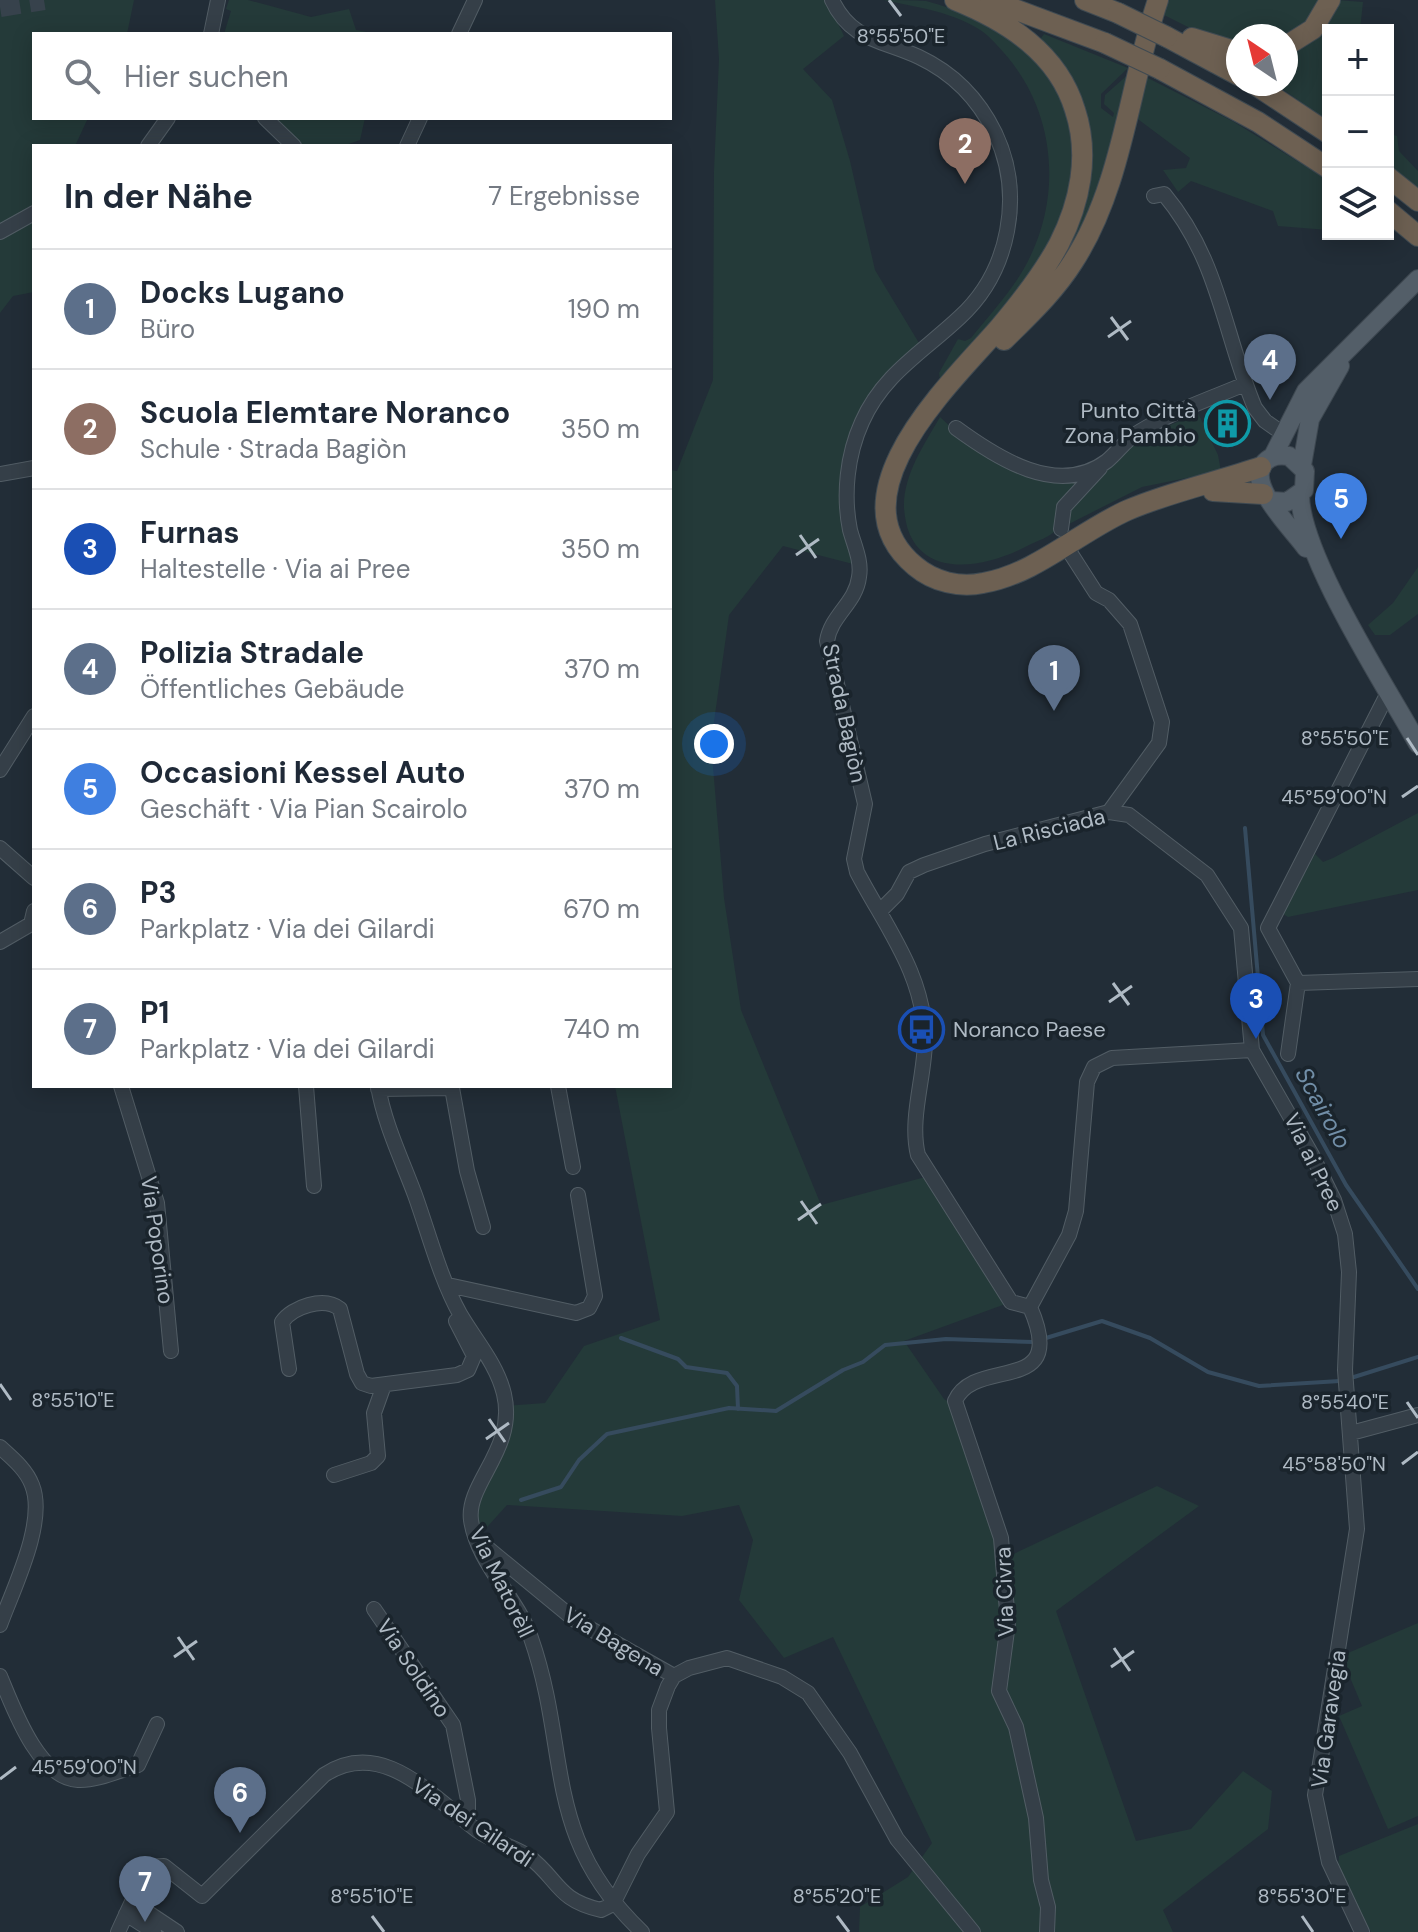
<!DOCTYPE html>
<html lang="de">
<head>
<meta charset="utf-8">
<style>
	body { margin:0; font-family:"DM Sans",sans-serif; background:#f2f2f3; color:#1f2937 }
	.controls { position:absolute; right:24px; top:24px; display:grid; overflow:hidden; border-radius:0px; box-shadow:0 4px 20px #0003 }
	.controls button { width:72px; height:72px; display:grid; place-items:center; padding:0; border:0; border-bottom:2px solid #e0e1e3; background:#fff; color:#1f2937; font:40px sans-serif }
	.compass { position:absolute; left:1226px; top:24px; width:72px; height:72px; border-radius:50%; background:#fff; box-shadow:0 4px 20px #0003; rotate:325deg }
	.you { position:absolute; left:714px; top:744px; width:28px; height:28px; margin:-20px; border:6px solid #fff; border-radius:50%; background:#1a73e8; box-shadow:0 0 0 12px #1a73e833 }
	.badge { display:grid; place-items:center; width:52px; height:52px; border-radius:50%; background:#1a73e8; color:#fff; font-size:26px; font-weight:700 }
	.pin { position:absolute; translate:-50% -66px; filter:drop-shadow(0 2px 4px #0008) }
	.pin::after { content:''; position:absolute; top:42px; width:28px; height:24px; background:inherit; clip-path:polygon(0 0,100% 0,50% 100%) }
	.list { margin:0; padding:0; list-style:none }
	h2 { display:flex; justify-content:space-between; align-items:center; height:104px; margin:0; padding:0 32px; font-size:34px }
	h2 small { font-size:26px; font-weight:400; color:#747a83 }
	.list li { display:grid; grid-template-columns:52px 1fr auto; gap:24px; align-items:center; box-sizing:border-box; height:120px; padding:0 32px; border-top:2px solid #e0e1e3 }
	.list b { display:block; font-size:30px; white-space:nowrap }
	.list p { margin:0; font-size:26px; white-space:nowrap; color:#747a83 }
	.list em { font-size:26px; font-style:normal; color:#747a83 }
	.icon { flex:none; width:44px; height:44px; fill:none; stroke:currentColor; stroke-width:2; stroke-linecap:round; stroke-linejoin:round }
	.map { position:relative; flex:none; width:1418px; height:1932px; overflow:hidden }
	.search { position:absolute; background:#fff; box-shadow:0 4px 20px #0003; left:32px; top:32px; width:640px; height:88px; display:flex; align-items:center; gap:20px; box-sizing:border-box; padding:0 28px; border-radius:0px; color:#747a83; font-size:30px }
	.panel { position:absolute; background:#fff; box-shadow:0 4px 20px #0003; left:32px; top:144px; width:640px; height:944px; border-radius:0px }
	.map>svg:first-child { display:block }
</style>
</head>
<body>
<div class="map">
<svg width="1418" height="1932" viewBox="0 0 1418 1932">
	<rect width="100%" height="100%" fill="#222d37"/>
	<path fill="#243a39" d="M0,0H134L127,34H34V118H88L75,146H34V292L13,296L0,313Z
		M229,0H248L311,17L349,9L356,30L378,34H224L231,11L226,9Z
		M715,0H827L844,36L803,69L832,100L850,161L875,270L919,343L874,389L846,454L853,564L783,546L729,615L711,743L724,898L741,1010L821,1205L929,1176L1011,1302L904,1341L944,1399L956,1406L1003,1559L1157,1486L1199,1506L1056,1611L1136,1841L1191,1829L1243,1771L1272,1791L1268,1829L1163,1910L1173,1932H859L860,1907L908,1877L932,1843L833,1637L784,1658L739,1600L753,1540L739,1505L682,1516L507,1505L478,1537L471,1520L506,1406L545,1403L584,1346L660,1320L615,1086H670V470L677,471L713,380L714,171L719,59Z
		M884,0C897,0 913,0 926,1C1017,24 1104,101 1067,203C1042,272 989,327 940,380L939,373L958,339L965,341L971,338C991,313 1015,288 1029,259C1063,191 1054,109 1004,53C996,44 988,34 977,28C949,11 915,7 884,0Z
		M1166,0H1321C1296,40 1282,36 1238,36V43L1192,29L1162,14Z
		M1336,0L1363,2L1360,30H1328V121L1275,84H1286V52Z
		M1044,34L1128,68L1101,94V108L1113,117L1114,113L1104,104L1105,95L1131,72L1100,187L1084,229L1041,293L1075,226L1071,82L1041,38Z
		M1146,77L1234,122L1328,180V230L1278,226L1273,211L1191,181L1178,192L1163,170L1186,168L1190,158L1135,117Z
		M270,118H365L360,140L343,146H301Z
		M1388,133L1397,136L1399,151L1418,171V190L1388,166Z
		M1198,413L1218,455L1221,471L1142,487L1065,526V516L1129,443Z
		M940,417L965,440L1039,480L1091,472C1081,489 1071,516 1056,530C1050,537 1037,541 1029,545C984,570 909,583 904,508C903,475 924,445 940,417Z
		M1418,567V614L1390,635H1375L1368,625L1393,603Z
		M1418,813V890L1288,917L1283,914L1315,854L1323,862L1333,858Z
		M1418,1623V1816L1388,1829L1339,1716L1362,1706L1341,1656Z
		M1418,1824V1932H1371L1338,1867L1339,1856Z"/>
	<g fill="none" stroke-linecap="round" stroke-linejoin="round">
		<path stroke="#364b5e" stroke-width="4" d="M1245,828L1263,1035L1346,1185L1418,1289
			M621,1338L678,1359L686,1367L727,1373L737,1386L738,1409
			M1046,1338L1102,1321L1150,1338L1208,1372L1259,1386L1340,1381
			M1354,1377L1418,1357
			M521,1500L561,1487L579,1460L607,1434L729,1408L776,1411L843,1370L863,1362L885,1345L946,1339L1033,1342"/>
		<path stroke="#37424c" stroke-width="20" stroke-dasharray="20 10" stroke-linecap="butt" d="M0,7L44,0"/>
		<defs>
			<path id="minor" d="M832,0C851,41 883,40 919,57C953,73 979,100 995,133C1024,194 1010,271 960,317C923,352 883,374 862,422C847,455 843,495 850,530C854,545 862,561 859,577C856,603 831,615 827,641L865,804L854,859L857,872C885,926 925,975 925,1040C925,1076 909,1119 918,1155L1011,1302L1030,1307
				M211,34L218,0
				M459,34L475,0
				M265,118L294,146
				M148,146L168,118
				M407,146L420,118
				M1154,196L1164,194C1220,261 1223,332 1255,408L1265,421L1285,435
				M0,232L34,213
				M956,428C997,458 1058,498 1107,461C1118,452 1126,439 1139,432C1171,412 1210,399 1245,384
				M0,474L34,468
				M1061,529L1064,507L1100,468
				M1071,554L1096,593L1109,600L1130,624L1162,722L1159,743L1109,812
				M0,770L34,716
				M0,848L34,878
				M880,911L897,894L909,872L924,865L985,844L1109,812L1129,815L1207,875L1241,928
				M1241,928L1252,1050L1312,1155L1334,1200L1345,1234L1349,1272L1345,1370L1357,1529L1315,1795L1329,1862L1362,1932
				M1268,928L1389,691
				M1268,928L1298,983L1288,1054
				M0,942L31,924L34,911
				M1298,983L1418,979
				M121,1086L157,1203L171,1351
				M306,1086L314,1186
				M378,1086C384,1123 402,1160 415,1195C429,1234 440,1278 460,1314C475,1340 497,1364 504,1394C517,1449 466,1483 471,1520C477,1563 517,1597 531,1638C571,1753 541,1836 642,1932
				M558,1086L573,1167
				M378,1089L452,1088L467,1171L483,1227
				M448,1285L576,1313L589,1308L595,1296L578,1195
				M1030,1307C1070,1398 975,1355 955,1401L1001,1538L1008,1623L999,1691L1016,1727L1036,1818L1041,1880L1048,1907L1047,1932
				M1030,1307L1069,1235L1076,1211L1087,1082L1094,1067L1112,1058L1252,1050
				M289,1369L282,1322C292,1307 324,1296 340,1309L357,1374L362,1383L371,1386L457,1375L468,1370L474,1356L456,1321
				M1351,1433L1418,1415
				M0,1447C12,1458 26,1469 32,1485C47,1522 13,1589 0,1625
				M334,1475L371,1463L378,1456L374,1413L384,1385
				M485,1546L575,1620L674,1676
				M374,1609L453,1725L468,1800V1822
				M0,1676C13,1707 38,1778 78,1780C97,1781 120,1770 138,1765
				M138,1765L157,1724
				M132,1902L177,1932
				M613,1904L638,1854L667,1812L659,1728V1710L668,1686L674,1676L689,1668L727,1658L782,1677L808,1693L850,1753L897,1839L973,1932
				M126,1914L154,1932
				M118,1932L148,1867L164,1866L202,1896L324,1775C383,1736 433,1798 478,1831C494,1842 513,1846 528,1856C559,1879 556,1900 601,1910L613,1904"/>
			<path id="major" d="M1273,456L1306,391L1418,279
				M1302,465L1310,419L1340,366
				M1300,495C1301,556 1386,686 1418,744
				M1272,501L1287,502L1304,490L1305,471L1289,456C1280,455 1272,455 1265,462C1244,483 1292,528 1306,548"/>
			<path id="highway" d="M955,0C1007,21 1058,53 1075,110C1090,155 1080,203 1059,244C1043,274 1021,302 999,328C952,382 830,495 915,566C934,582 960,588 983,583C1036,574 1080,531 1128,510C1170,492 1217,482 1261,467
				M990,0L1105,43
				M1085,0L1118,13
				M1167,37L1238,75
				M1192,38L1238,52
				M1286,46L1313,29L1330,0
				M1160,69L1258,122L1328,168
				M1254,84L1328,133
				M1388,177L1418,201
				M1388,211L1418,236
				M1004,340C1029,315 1054,292 1073,262C1123,185 1129,85 1158,0
				M1213,491L1263,494"/>
		</defs>
		<use href="#minor" stroke="#525d65" stroke-width="16"/>
		<use href="#major" stroke="#3e4851" stroke-width="20"/>
		<use href="#highway" stroke="#3f4a52" stroke-width="22"/>
		<use href="#minor" stroke="#353f48" stroke-width="14"/>
		<use href="#major" stroke="#535e68" stroke-width="18"/>
		<use href="#highway" stroke="#6d6052" stroke-width="20"/>
		<defs>
			<path id="highway-bridge" d="M1118,13L1167,37
				M1105,43L1160,69"/>
		</defs>
		<use href="#highway-bridge" stroke="#3f4a52" stroke-width="22" stroke-linecap="butt"/>
		<use href="#highway-bridge" stroke="#6d6052" stroke-width="20"/>
	</g>
	<path fill="none" stroke="#afbac4" stroke-width="3" d="M889,0L901,16M1111,317L1128,340M1108,337L1131,321M800,535L816,558M796,555L819,539M1407,738L1418,755M1402,797L1418,786M1113,983L1129,1005M1109,1002L1132,986M801,1201L817,1224M798,1220L821,1204M0,1384L11,1400M1407,1402L1418,1418M489,1419L505,1442M486,1439L509,1423M1402,1464L1418,1452M178,1637L194,1660M1114,1648L1130,1671M174,1657L197,1641M1111,1667L1134,1651M0,1779L16,1767M372,1916L384,1932M837,1916L849,1932M1302,1916L1313,1932"/>
	<defs>
		<symbol id="building-ring" viewBox="-11 -11 22 22"><circle r="9.5" fill="#1a242c" stroke="#0f9aa8" stroke-width="1.5"/><path d="M-4-6H4V6H1V3H-1V6H-4ZM-2.5-4.3h1.7v1.8h-1.7ZM.8-4.3h1.7v1.8H.8ZM-2.5-1h1.7V.8h-1.7ZM.8-1h1.7V.8H.8Z" fill="#0f9aa8"/></symbol>
		<symbol id="bus-ring" viewBox="-11 -11 22 22"><circle r="9.5" fill="#1a242c" stroke="#1a4fb4" stroke-width="1.5"/><path d="M-5-6H5V4H4V6H2V4H-2V6H-4V4H-5ZM-3.5-4V0h7V-4ZM-3.5 1.2v1.5H-2V1.2ZM2 1.2v1.5H3.5V1.2Z" fill="#1a4fb4"/></symbol>
	</defs>
	<g fill-rule="evenodd">
		<use href="#building-ring" x="1202" y="398" width="51" height="51"/>
		<use href="#bus-ring" x="896" y="1004" width="51" height="51"/>
	</g>
	<g text-anchor="middle" stroke-width="7" stroke-linejoin="round" paint-order="stroke">
		<g font-size="22" fill="#afbac4" stroke="#1a242c" text-anchor="end">
			<text x="1196" y="418">Punto Città<tspan x="1196" dy="25">Zona Pambio</tspan></text>
			<text x="953" y="1037" text-anchor="start">Noranco Paese</text>
		</g>
		<g font-size="22" fill="#afbac4" stroke="#1a242c">
			<text transform="translate(845 713) rotate(78)" y="8">Strada Bagiòn</text>
			<text transform="translate(1049 829) rotate(-14)" y="8">La Risciada</text>
			<text transform="translate(1314 1162) rotate(64)" y="8">Via ai Pree</text>
			<text transform="translate(158 1240) rotate(82)" y="8">Via Poporino</text>
			<text transform="translate(502 1582) rotate(64)" y="8">Via Matorèll</text>
			<text transform="translate(1004 1592) rotate(-92)" y="8">Via Civra</text>
			<text transform="translate(614 1641) rotate(31)" y="8">Via Bagena</text>
			<text transform="translate(414 1668) rotate(56)" y="8">Via Soldino</text>
			<text transform="translate(1328 1719) rotate(-82)" y="8">Via Garavegia</text>
			<text transform="translate(473 1822) rotate(34)" y="8">Via dei Gilardi</text>
		</g>
		<g font-size="24" font-style="italic" fill="#718ea7" stroke="#1a242c">
			<text transform="translate(1323 1108) rotate(61)" y="8">Scairolo</text>
		</g>
	</g>
	<g font-size="20" text-anchor="middle" fill="#afbac4" stroke="#1a242c" stroke-width="7" stroke-linejoin="round" paint-order="stroke">
		<text x="901" y="43">8°55'50"E</text>
		<text x="1345" y="745">8°55'50"E</text>
		<text x="1334" y="804">45°59'00"N</text>
		<text x="73" y="1407">8°55'10"E</text>
		<text x="1345" y="1409">8°55'40"E</text>
		<text x="1334" y="1471">45°58'50"N</text>
		<text x="84" y="1774">45°59'00"N</text>
		<text x="372" y="1903">8°55'10"E</text>
		<text x="837" y="1903">8°55'20"E</text>
		<text x="1302" y="1903">8°55'30"E</text>
	</g>
</svg>
<div class="controls">
<button>+</button>
<button>−</button>
<button><svg class="icon" aria-label="layers" viewBox="0 0 24 24"><path d="M12 4l9 5-9 5-9-5zM3 14l9 5 9-5"/></svg></button>
</div>
<svg class="compass" viewBox="-18 -18 36 36"><path d="M0-13l5 13h-10z" fill="#e53935"/><path d="M0 13l5-13h-10z" fill="#747a83"/></svg>
<div class="you"></div>
<div class="pin badge" style="left:1054px;top:711px;background:#5c6f8a">1</div>
<div class="pin badge" style="left:965px;top:184px;background:#8d6e63">2</div>
<div class="pin badge" style="left:1256px;top:1039px;background:#1a4fb4">3</div>
<div class="pin badge" style="left:1270px;top:400px;background:#5c6f8a">4</div>
<div class="pin badge" style="left:1341px;top:539px;background:#3f7fe0">5</div>
<div class="pin badge" style="left:240px;top:1833px;background:#5c6f8a">6</div>
<div class="pin badge" style="left:145px;top:1922px;background:#5c6f8a">7</div>
<div class="search"><svg class="icon" aria-label="search" viewBox="0 0 24 24"><circle cx="10" cy="10" r="6"/><path d="M15 15l6 6"/></svg>Hier suchen</div>
<section class="panel">
<h2>In der Nähe<small>7 Ergebnisse</small></h2>
<ul class="list">
<li><span class="badge" style="background:#5c6f8a">1</span><div><b>Docks Lugano</b><p>Büro</p></div><em>190 m</em></li>
<li><span class="badge" style="background:#8d6e63">2</span><div><b>Scuola Elemtare Noranco</b><p>Schule · Strada Bagiòn</p></div><em>350 m</em></li>
<li><span class="badge" style="background:#1a4fb4">3</span><div><b>Furnas</b><p>Haltestelle · Via ai Pree</p></div><em>350 m</em></li>
<li><span class="badge" style="background:#5c6f8a">4</span><div><b>Polizia Stradale</b><p>Öffentliches Gebäude</p></div><em>370 m</em></li>
<li><span class="badge" style="background:#3f7fe0">5</span><div><b>Occasioni Kessel Auto</b><p>Geschäft · Via Pian Scairolo</p></div><em>370 m</em></li>
<li><span class="badge" style="background:#5c6f8a">6</span><div><b>P3</b><p>Parkplatz · Via dei Gilardi</p></div><em>670 m</em></li>
<li><span class="badge" style="background:#5c6f8a">7</span><div><b>P1</b><p>Parkplatz · Via dei Gilardi</p></div><em>740 m</em></li>
</ul>
</section>
</div>
</body>
</html>
